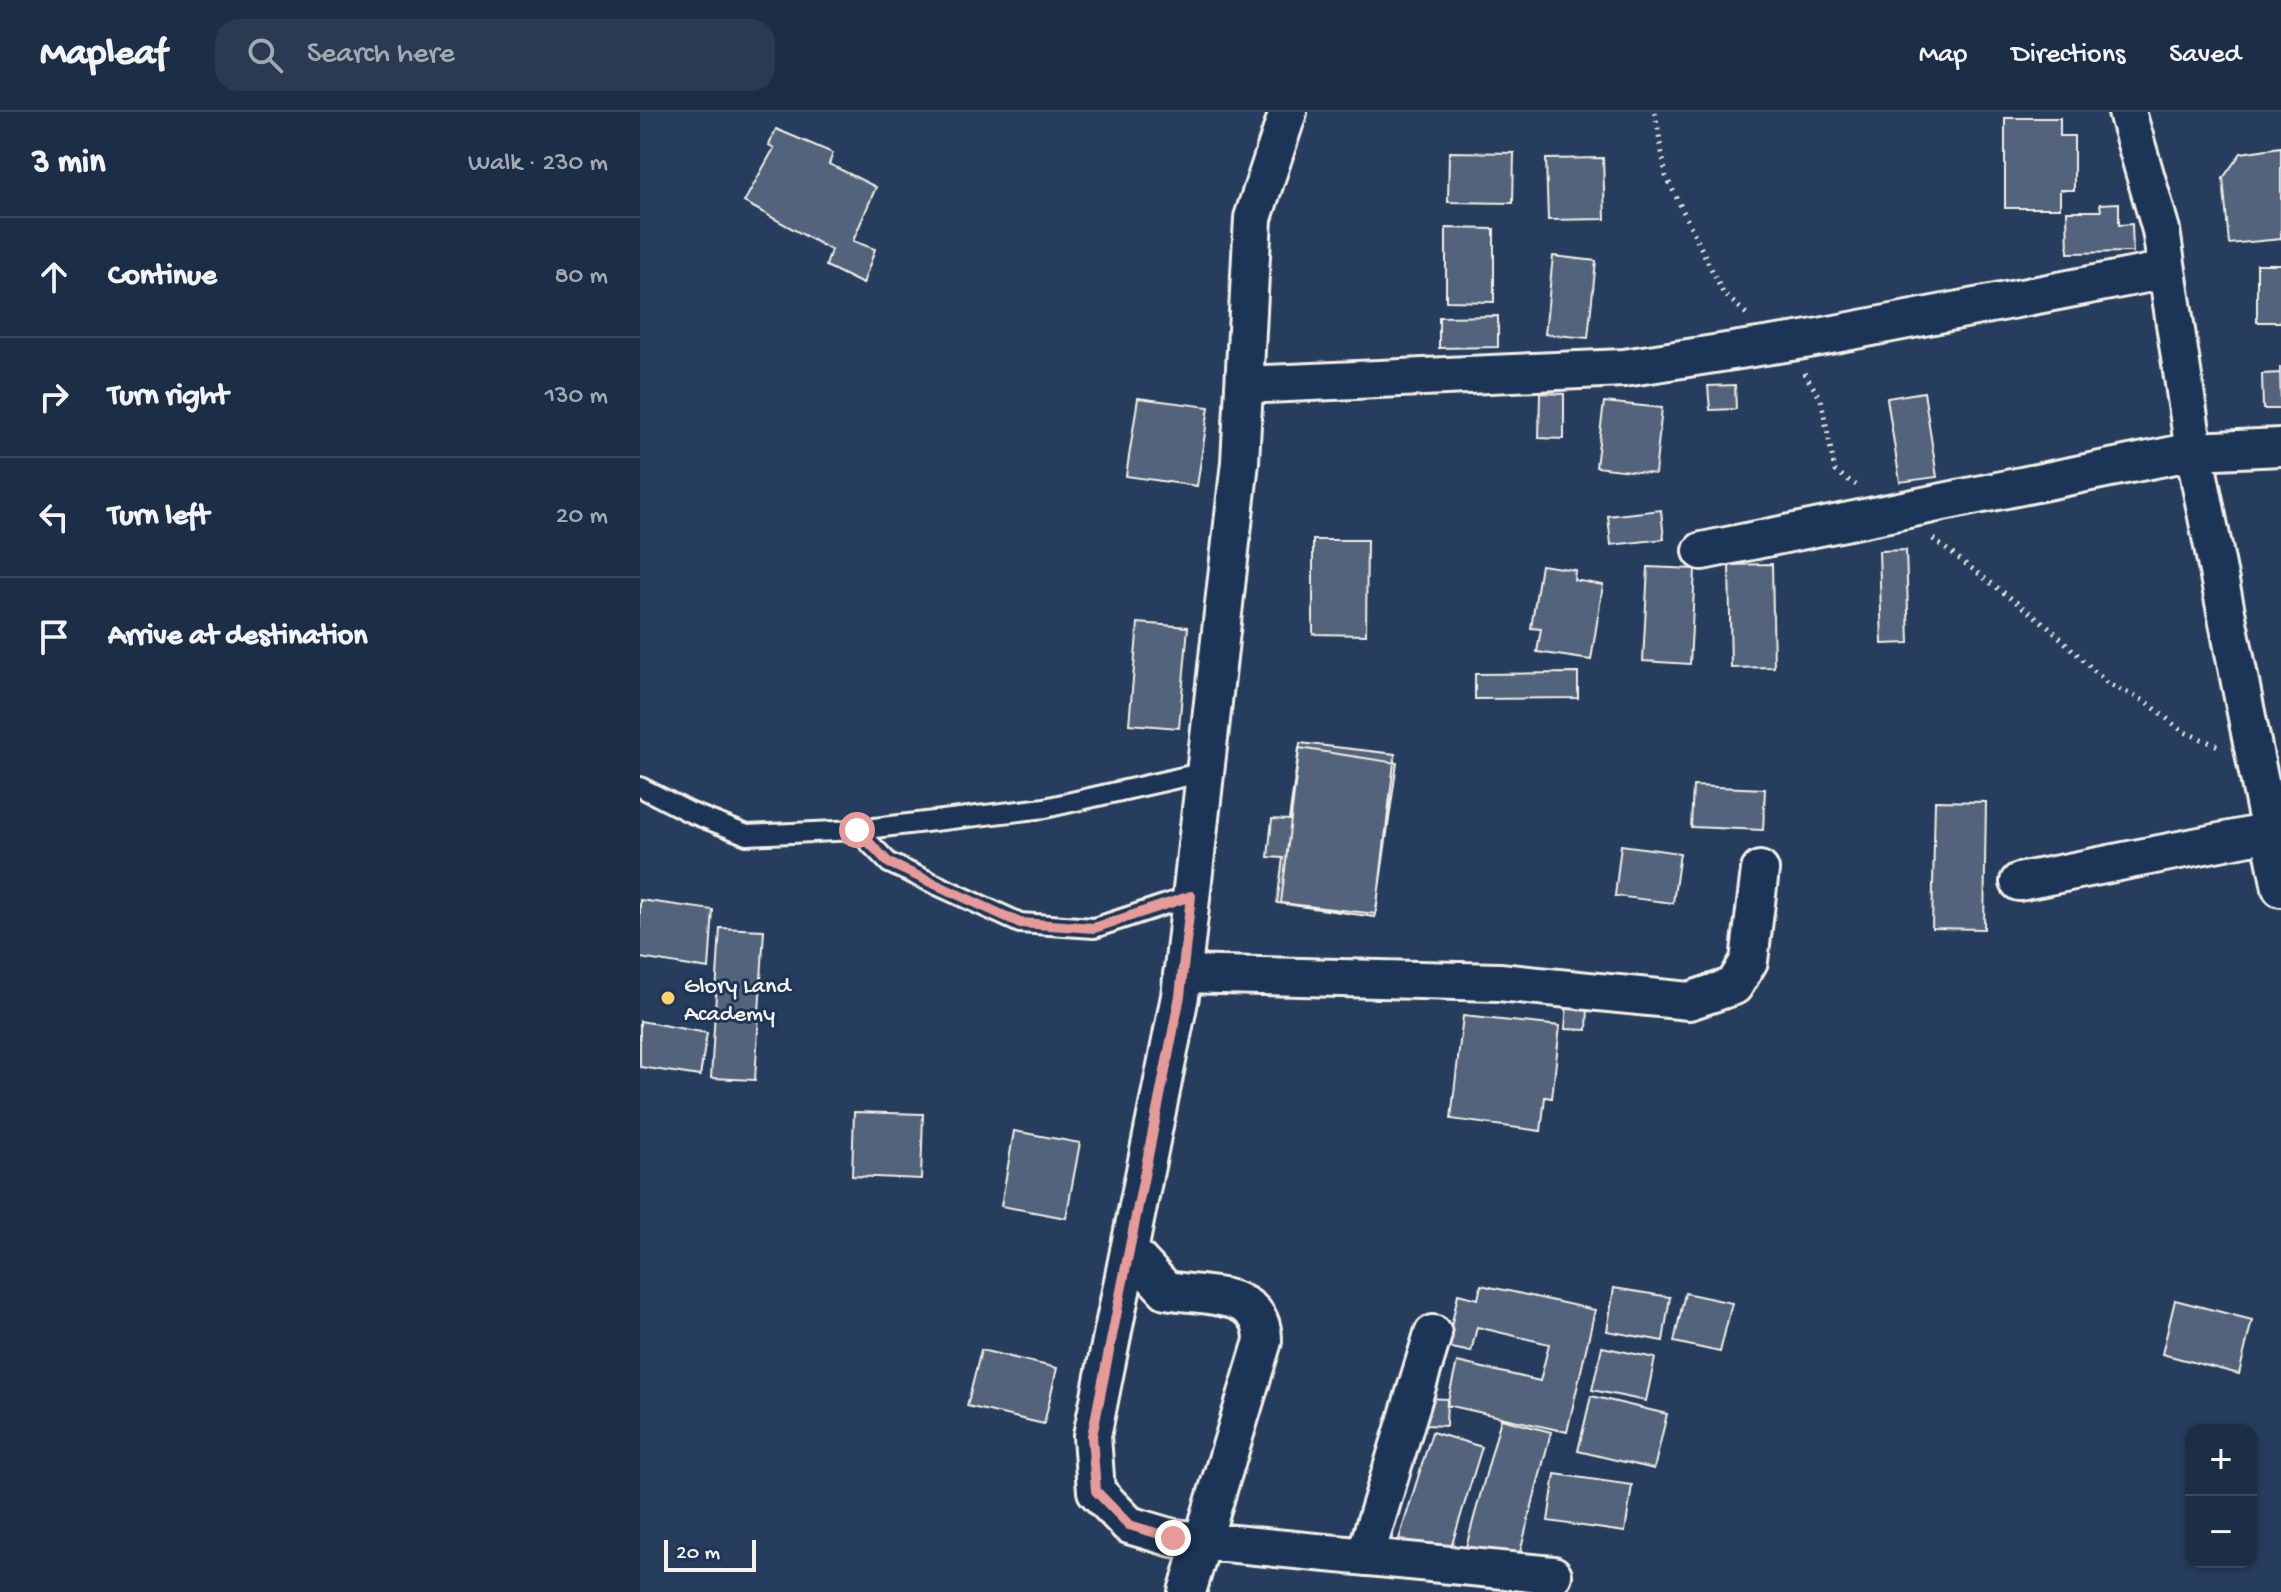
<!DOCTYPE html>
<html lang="en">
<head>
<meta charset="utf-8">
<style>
	body { margin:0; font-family:"Gochi Hand",sans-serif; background:#293a51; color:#f1f3f6 }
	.controls { position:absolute; right:24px; bottom:24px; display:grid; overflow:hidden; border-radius:16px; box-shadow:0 2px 6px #0004 }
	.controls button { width:72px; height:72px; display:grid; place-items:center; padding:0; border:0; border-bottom:2px solid #3a4a5f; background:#1c2e46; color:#f1f3f6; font:40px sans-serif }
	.scale { position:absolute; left:24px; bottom:20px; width:92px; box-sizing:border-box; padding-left:8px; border:4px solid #f4f1e8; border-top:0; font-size:22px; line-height:28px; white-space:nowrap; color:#f4f1e8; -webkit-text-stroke:6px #1d3557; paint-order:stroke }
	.stop { position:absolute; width:24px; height:24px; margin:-18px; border:6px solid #e69b98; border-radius:50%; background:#fff }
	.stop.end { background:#e69b98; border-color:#fff; box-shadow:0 2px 8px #0008 }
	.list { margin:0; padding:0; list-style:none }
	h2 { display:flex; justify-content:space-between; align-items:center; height:104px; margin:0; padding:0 32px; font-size:34px }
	h2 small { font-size:26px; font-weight:400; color:#a0a8b3 }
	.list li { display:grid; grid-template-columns:52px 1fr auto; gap:24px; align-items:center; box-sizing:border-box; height:120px; padding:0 32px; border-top:2px solid #3a4a5f }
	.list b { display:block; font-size:30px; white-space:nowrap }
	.list em { font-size:26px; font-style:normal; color:#a0a8b3 }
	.icon { flex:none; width:44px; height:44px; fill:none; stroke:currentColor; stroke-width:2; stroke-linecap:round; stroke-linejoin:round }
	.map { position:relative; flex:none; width:1641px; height:1480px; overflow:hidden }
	header { display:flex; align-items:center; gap:48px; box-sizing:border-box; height:112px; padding:0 40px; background:#1c2e46; border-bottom:2px solid #3a4a5f }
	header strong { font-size:38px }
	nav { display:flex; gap:44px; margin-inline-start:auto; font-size:28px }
	.search { width:560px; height:72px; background:#293a51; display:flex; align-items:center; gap:20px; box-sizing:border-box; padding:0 28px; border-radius:24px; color:#a0a8b3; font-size:30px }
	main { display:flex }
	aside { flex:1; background:#1c2e46 }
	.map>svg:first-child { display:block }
</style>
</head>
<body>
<header>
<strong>Mapleaf</strong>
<div class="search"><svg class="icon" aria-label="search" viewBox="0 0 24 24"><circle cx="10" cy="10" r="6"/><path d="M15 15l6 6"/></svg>Search here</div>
<nav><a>Map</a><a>Directions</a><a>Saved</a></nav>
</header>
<main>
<aside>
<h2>3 min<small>Walk · 230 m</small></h2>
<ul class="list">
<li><svg class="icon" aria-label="ahead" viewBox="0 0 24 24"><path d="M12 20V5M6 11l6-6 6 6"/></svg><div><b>Continue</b></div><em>80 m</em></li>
<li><svg class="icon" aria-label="right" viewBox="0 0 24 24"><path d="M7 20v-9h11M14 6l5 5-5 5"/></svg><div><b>Turn right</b></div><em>130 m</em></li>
<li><svg class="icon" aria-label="left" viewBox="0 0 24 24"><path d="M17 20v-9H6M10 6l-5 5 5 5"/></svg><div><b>Turn left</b></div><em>20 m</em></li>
<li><svg class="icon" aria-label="arrive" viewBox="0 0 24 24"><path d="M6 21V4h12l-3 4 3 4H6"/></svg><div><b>Arrive at destination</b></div></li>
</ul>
</aside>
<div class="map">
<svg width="1641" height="1480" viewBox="0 0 1641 1480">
	<rect width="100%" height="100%" fill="#263d5d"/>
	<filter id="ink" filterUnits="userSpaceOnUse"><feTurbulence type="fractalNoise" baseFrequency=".0125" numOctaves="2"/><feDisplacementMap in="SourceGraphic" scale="16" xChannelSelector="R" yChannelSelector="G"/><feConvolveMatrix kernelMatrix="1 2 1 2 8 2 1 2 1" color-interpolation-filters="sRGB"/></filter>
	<g filter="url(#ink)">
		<path fill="#52647b" stroke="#f4f1e8" stroke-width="2" d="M1365,6H1420V24H1434V78H1420V96H1365Z
			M136,17L193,41L189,52L236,75L213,129L235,137L223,172L186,154L191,138L104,90L134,36L129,33Z
			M1641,35V127L1589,132L1583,66L1601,41Z
			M809,40L874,41L873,91L808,90Z
			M963,46L965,107L908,108L906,47Z
			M1479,91V113L1492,112L1493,140L1428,141L1427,99H1461L1460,92Z
			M806,116L854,117V190L806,189Z
			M913,144L956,149L948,226L905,222Z
			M1617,152H1641V210H1617Z
			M858,204V235L799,236V205Z
			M1640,255L1641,297H1623L1622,262L1640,261Z
			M1095,273L1096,297L1070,298L1068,274Z
			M1284,280L1297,365L1260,370L1247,286Z
			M900,281L924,282V327L899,326Z
			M498,286L569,295L557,374L486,364Z
			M964,290L1022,296L1015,362L956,355Z
			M1021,398L1024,427L971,433L968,404Z
			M673,428H727L726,523L673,522Z
			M1266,438L1269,531L1242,532L1239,439Z
			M1132,452L1134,555L1091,556L1089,453Z
			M901,453L935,458L934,468L963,473L951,548L897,540L901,517L891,516Z
			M1008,455L1055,457L1050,552L1003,549Z
			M498,511L548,515L539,616L489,612Z
			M938,561V586L835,587V562Z
			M660,631L755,642L736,802L641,791Z
			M659,636L757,651L735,805L637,791L643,746L628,745L632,707L649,708Z
			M1053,674L1125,677L1123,718L1051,715Z
			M1295,689L1346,690L1344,817L1292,816Z
			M981,733L1040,741L1033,791L975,784Z
			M0,788L73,798L69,857L0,846Z
			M80,816L124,818L115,968L71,966Z
			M927,892L948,894L947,918L925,917Z
			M823,904L920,914L912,986L905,985L901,1019L811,1007Z
			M0,909L67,921L60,964L0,955Z
			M214,1000L283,1002L281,1067L212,1064Z
			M374,1019L440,1031L426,1106L361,1094Z
			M841,1173L955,1198L927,1320L807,1293L817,1250L900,1269L909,1232L837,1215L831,1240L807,1235L818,1182L838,1187Z
			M974,1176L1030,1185L1023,1229L967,1219Z
			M1045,1181L1092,1191L1080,1240L1034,1230Z
			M1535,1188L1612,1208L1599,1262L1522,1242Z
			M962,1235L1015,1246L1006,1289L952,1278Z
			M341,1238L417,1256L404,1312L327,1294Z
			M951,1284L1027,1302L1014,1357L938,1339Z
			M787,1286L807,1287L806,1314L786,1313Z
			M861,1307L911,1320L878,1448L826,1435Z
			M792,1320L842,1335L809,1442L759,1427Z
			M915,1362L992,1373L985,1420L908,1409Z"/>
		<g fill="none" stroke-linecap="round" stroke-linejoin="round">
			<defs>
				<path id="lane" d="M0,675L49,700L107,723L217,718L405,696L565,660
					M217,718L249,751L380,811L454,816L551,784"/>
				<path id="street" d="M648,0L613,106L600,350L540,884L452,1324L456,1379L489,1413L533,1426L913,1463
					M1487,0L1521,118L1554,339L1641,776
					M604,273L984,256L1164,228L1527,158
					M1062,439L1554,339L1641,335
					M1379,770L1630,720
					M542,862L859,870L1049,889L1094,874L1109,849L1120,758
					M489,1138L526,1178C564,1185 623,1177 623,1229L547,1480
					M725,1445L793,1222"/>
			</defs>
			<use href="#lane" stroke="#f4f1e8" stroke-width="24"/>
			<use href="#street" stroke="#f4f1e8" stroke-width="42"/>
			<path stroke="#f4f1e8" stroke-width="5" stroke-dasharray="2 6" stroke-linecap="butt" d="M1015,0L1026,64L1083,181L1110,205
				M1164,261L1181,287L1195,359L1216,373
				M1293,427L1409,515L1468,572L1507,590L1542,619L1581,635"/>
			<use href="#lane" stroke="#1d3557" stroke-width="18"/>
			<use href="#street" stroke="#1d3557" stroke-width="36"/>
		</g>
	</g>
	<g fill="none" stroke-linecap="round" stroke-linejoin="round" filter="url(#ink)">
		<path stroke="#e69b98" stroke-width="10" d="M217,718L249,751L380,811L454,816L551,784L540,884L452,1324L456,1379L489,1413L533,1426"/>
	</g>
	<circle fill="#ffd166" stroke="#1d3557" stroke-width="3" cx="28" cy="886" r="8"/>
	<g text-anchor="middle" stroke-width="6" stroke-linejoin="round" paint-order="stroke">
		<g font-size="24" fill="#f4f1e8" stroke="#1d3557" text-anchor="start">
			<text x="44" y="880">Glory Land<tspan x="44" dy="28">Academy</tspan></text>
		</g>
	</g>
</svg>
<div class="controls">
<button>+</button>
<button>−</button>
</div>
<div class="scale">20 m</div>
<div class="stop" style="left:217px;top:718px"></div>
<div class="stop end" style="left:533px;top:1426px"></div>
</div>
</main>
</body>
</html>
